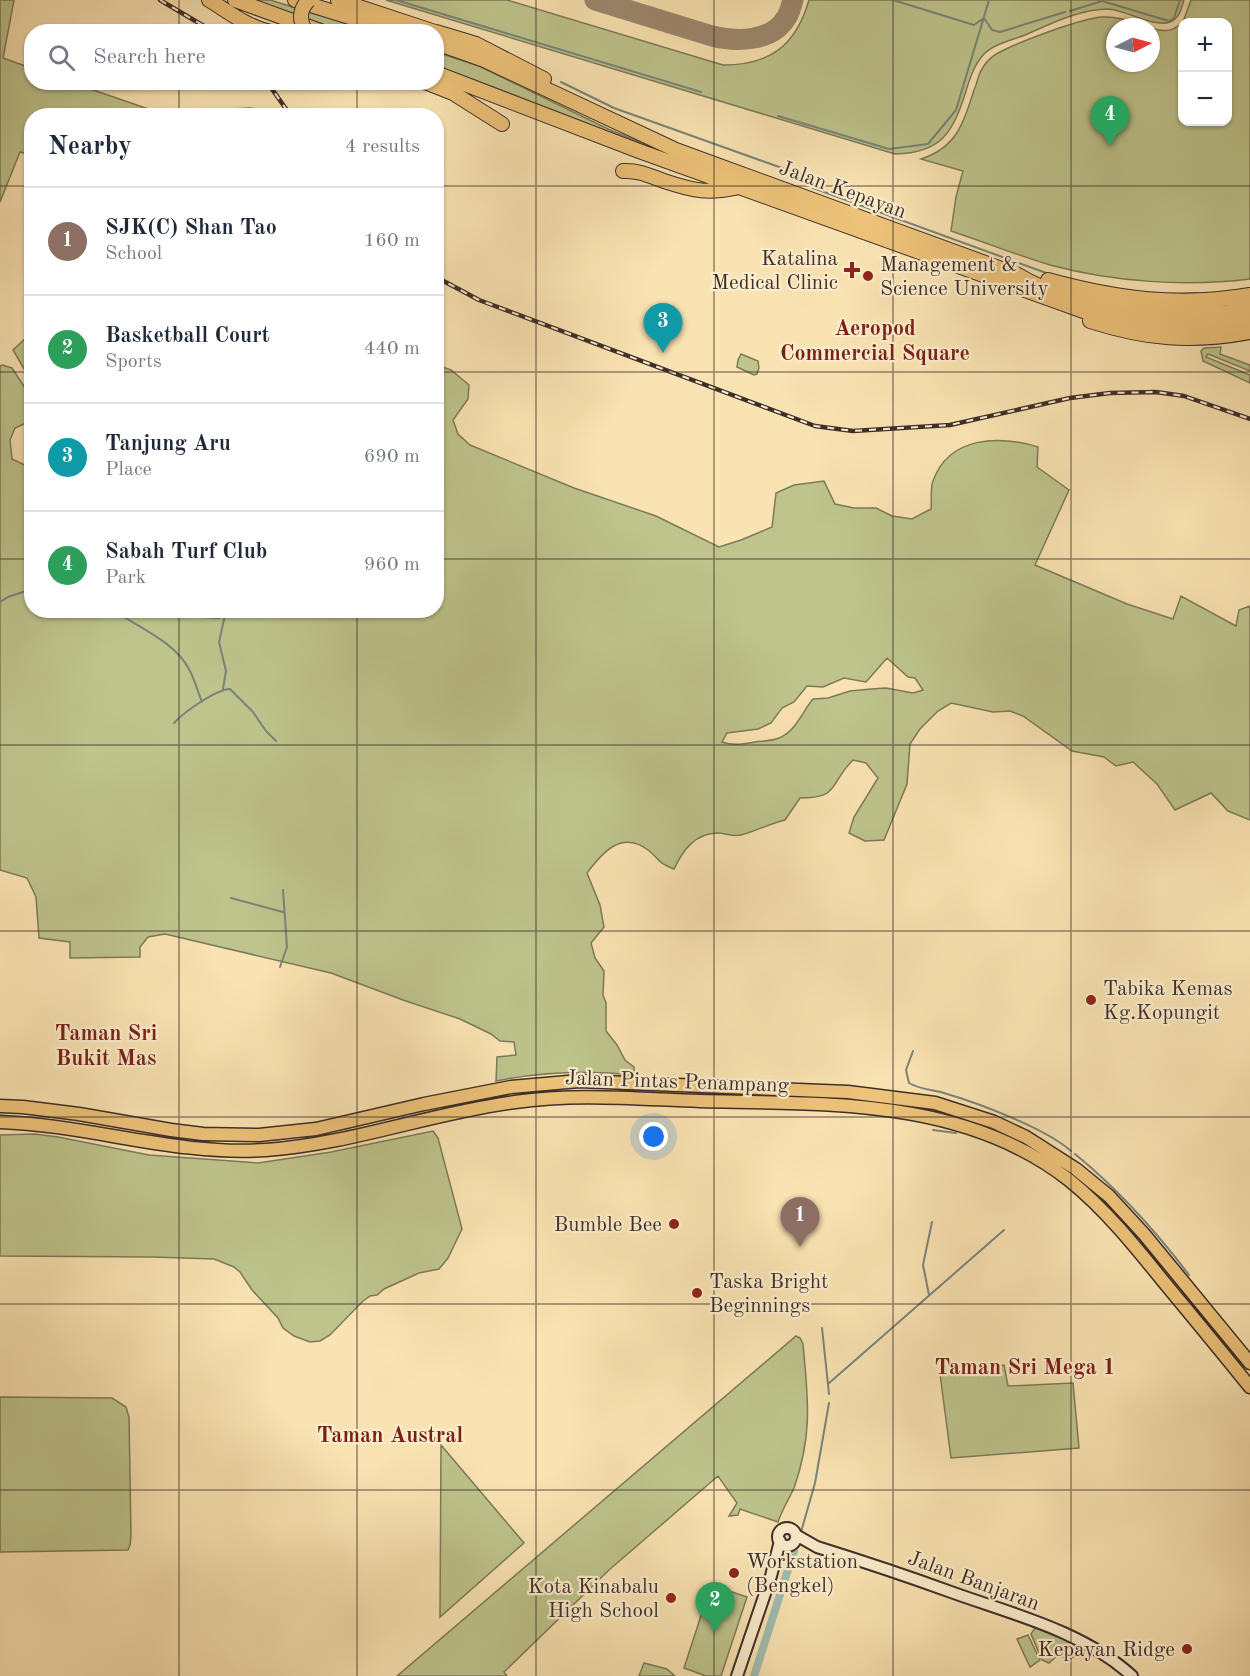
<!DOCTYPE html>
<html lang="en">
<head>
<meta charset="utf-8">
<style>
	body { margin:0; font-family:"Old Standard TT",serif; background:#f6f6f7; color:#1f2937 }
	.controls { position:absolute; right:18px; top:18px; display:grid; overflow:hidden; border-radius:12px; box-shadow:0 2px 4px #0004 }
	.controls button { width:54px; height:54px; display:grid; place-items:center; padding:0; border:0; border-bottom:2px solid #e0e1e3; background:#fff; color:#1f2937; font:30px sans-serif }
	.compass { position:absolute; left:1106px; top:18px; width:54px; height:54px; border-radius:50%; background:#fff; box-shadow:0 2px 4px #0004; rotate:84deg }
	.you { position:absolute; left:654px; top:1137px; width:21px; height:21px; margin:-15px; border:4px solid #fff; border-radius:50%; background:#1a73e8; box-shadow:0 0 0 9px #1a73e833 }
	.badge { display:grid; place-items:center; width:39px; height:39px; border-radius:50%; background:#8f2418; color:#fff; font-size:20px; font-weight:700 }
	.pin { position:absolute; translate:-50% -50px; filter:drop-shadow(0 2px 3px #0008) }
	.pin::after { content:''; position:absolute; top:32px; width:21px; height:18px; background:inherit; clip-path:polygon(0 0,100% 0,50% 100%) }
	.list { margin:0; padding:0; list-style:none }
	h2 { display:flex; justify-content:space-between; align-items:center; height:78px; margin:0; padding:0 24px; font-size:26px }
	h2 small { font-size:20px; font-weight:400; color:#747a83 }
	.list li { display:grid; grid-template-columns:39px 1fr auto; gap:18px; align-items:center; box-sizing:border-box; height:108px; padding:0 24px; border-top:2px solid #e0e1e3 }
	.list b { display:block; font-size:22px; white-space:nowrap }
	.list p { margin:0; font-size:20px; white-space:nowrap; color:#747a83 }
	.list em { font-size:20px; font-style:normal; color:#747a83 }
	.icon { flex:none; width:33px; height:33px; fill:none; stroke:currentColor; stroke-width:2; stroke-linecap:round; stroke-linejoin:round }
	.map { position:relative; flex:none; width:1250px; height:1676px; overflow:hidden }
	.search { position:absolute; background:#fff; box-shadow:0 2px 4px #0004; left:24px; top:24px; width:420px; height:66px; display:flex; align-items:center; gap:15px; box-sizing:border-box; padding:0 21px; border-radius:24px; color:#747a83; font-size:22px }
	.panel { position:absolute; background:#fff; box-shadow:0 2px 4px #0004; left:24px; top:108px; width:420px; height:510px; border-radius:24px }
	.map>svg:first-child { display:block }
</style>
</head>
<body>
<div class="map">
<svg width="1250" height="1676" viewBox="0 0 1250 1676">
	<rect width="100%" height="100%" fill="#fae3b2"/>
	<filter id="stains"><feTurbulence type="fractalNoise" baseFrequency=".00333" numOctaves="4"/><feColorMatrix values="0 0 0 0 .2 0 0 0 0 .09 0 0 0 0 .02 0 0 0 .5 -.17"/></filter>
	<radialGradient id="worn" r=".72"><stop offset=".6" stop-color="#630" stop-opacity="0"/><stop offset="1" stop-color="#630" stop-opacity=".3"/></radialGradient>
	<path fill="#bec48c" stroke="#7e795a" stroke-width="1.5" fill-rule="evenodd" d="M0,0H14L3,58L31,68L32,82L73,83L157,112L252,108L257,115L32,116L31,155L20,152L0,202Z
		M253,0H270L372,31H342Z
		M386,0H507L723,65C771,65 796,45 809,0H1184C1181,9 1180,18 1170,22C1154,28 1126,10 1108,9C1080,9 1050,24 1025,35C1012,40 994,44 984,54C974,65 970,78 966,91C953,132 942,153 895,154Z
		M1191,0H1250V279C1185,287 1114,282 1050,265C1017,255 984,242 951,231L956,197L963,171L921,159C956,148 964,123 974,90C977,84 978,75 982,69C985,63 992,56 998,53C1019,42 1081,18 1103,17C1119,16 1133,23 1148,27H1115V63H1151V28C1164,32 1172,32 1182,23V122H1228V22H1183Z
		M436,52L479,66L608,129L685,161L1044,295L605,135L437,68Z
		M31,291V381L13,350L27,337C28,316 20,312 31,291Z
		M1221,347L1220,354L1250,365V371L1208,354L1206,357L1250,375V383L1203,361L1201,351L1204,348Z
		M741,354L758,361L759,368L757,374L754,375L737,367L738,360Z
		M2,365L12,368L31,397V430L26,423L15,428L10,440L12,459L31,468L32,610H176L187,614L211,615L212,610H436L437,365L451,370L469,385L468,399L453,420L458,434L470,445L574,488L656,516L719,547L741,540L772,527L776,493L794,485L824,481L835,504L854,508H876L892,516L912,519L931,509C932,500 930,489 933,481C949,436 999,435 1038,447L1037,467L1069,490L1035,565L1127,604L1173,619L1181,596L1236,626L1239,610L1250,606V820L1228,811L1211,793L1175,810L1157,784L1133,762L1116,766L1104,757L1072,751L1023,716L1010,711L993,712L951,703L938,711L920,729L910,744L907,784L884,840L865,841L849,833L854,817L878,778L866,763L853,760C829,783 841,798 800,798L785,820C769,824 756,831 741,835C733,837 725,833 718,833C695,833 683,850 674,869C656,862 661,860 648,850C621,830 602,853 587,873L600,905L604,927L591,943L595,958L604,971L603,995L606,1003V1031L617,1045L625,1060L634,1067V1075C588,1070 542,1072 496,1081L497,1057L516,1055L514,1042L500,1041L491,1034L460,1019L403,1000L331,973L165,934L148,937L140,947V957L70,958V942L39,938L36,897L27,878L0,870V366ZM887,658L908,677L915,678L923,690L913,693L886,688L871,689L850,691L828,698L813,699C802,712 796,731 779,738C772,741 763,741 755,742C744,744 733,746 722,742L727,733L758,729L771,723L782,708L794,702L807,686L823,687L844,678L866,682Z
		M433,1131L438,1138L462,1229L448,1258L439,1269L419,1273L384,1289L377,1295L370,1296L363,1301L330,1335L320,1341L310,1342L294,1336L283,1328L278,1318L252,1290L240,1272L234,1267L214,1259L153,1257L0,1256V1135L35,1134L58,1137L149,1155L258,1163L331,1152Z
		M796,1336L800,1338L803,1344C808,1399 813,1434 794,1488C789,1499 782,1510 778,1522L740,1509L738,1515L729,1516L737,1503L718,1476L609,1570L504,1672L507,1676H397Z
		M1004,1365L1008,1386L1073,1383L1079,1448L951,1458L940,1374Z
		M0,1397L112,1398L126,1407L129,1417L131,1536L130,1545L128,1550L0,1552Z
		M441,1445L524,1543L440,1617Z
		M711,1585L747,1597L721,1676H706L684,1668Z
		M1037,1625L1084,1646L1075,1656L1066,1661L1060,1653L1049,1663L1042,1660L1031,1634Z
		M1028,1635L1040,1660L1030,1667L1017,1639Z
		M644,1663L667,1669L675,1676H639Z"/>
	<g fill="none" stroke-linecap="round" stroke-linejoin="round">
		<path stroke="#78847b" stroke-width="2" d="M396,0L701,92
			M893,0L974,25L984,18L992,30L1000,32L1065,12
			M1070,11L1102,1L1169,21L1174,18L1180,0
			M561,82L614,108L810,178L813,188L1049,274
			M778,116L889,149L928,144L956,110L989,0
			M1169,294L1198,293
			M0,602L8,597L32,589
			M168,610L187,616L219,618
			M119,614C143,629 177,644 190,671C195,681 198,692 202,702
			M207,614L223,613L225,615L219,642L226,671L223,689
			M174,723C184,712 215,690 230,689L253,712L266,731L276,741
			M231,898L283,912
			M280,967L287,947L283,890
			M913,1051L906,1070L909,1083C919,1089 933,1090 944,1093C978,1103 1045,1128 1071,1151
			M933,1130L956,1133
			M1075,1154C1119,1190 1155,1230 1189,1275
			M929,1295L923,1265L932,1222
			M822,1328L829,1394
			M828,1384L1004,1230
			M801,1532L815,1483L829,1403
			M794,1551L795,1549"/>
		<path stroke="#9fbeb1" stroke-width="8" d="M754,1676L794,1551"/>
		<path stroke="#9c886e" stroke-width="21" d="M595,0L712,36C736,42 772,42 786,18C790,13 791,6 793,0"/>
		<defs>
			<path id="secondary" d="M778 1537a9 9 0 1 1 18 0a9 9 0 1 1-18 0Z
				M796,1535L817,1547C862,1561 907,1576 951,1592C1012,1614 1083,1631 1132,1676
				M737,1676L771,1576L780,1541"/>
			<path id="primary" d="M0,1106L23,1107L79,1114L171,1130L203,1134L259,1135L316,1129L424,1104L511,1087L579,1081L848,1092L935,1103L994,1122L1026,1137L1076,1169L1109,1196L1144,1234L1250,1363
				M0,1122C89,1125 176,1156 266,1150C351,1144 431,1113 515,1102C577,1093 638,1099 700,1101C827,1104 964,1098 1069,1180C1105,1209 1134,1245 1163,1281C1192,1316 1221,1351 1250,1387"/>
			<path id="highway" d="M209,0C229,12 247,27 271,32
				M235,0L323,32
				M295,0L398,32
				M338,0L435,32
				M436,32L476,44L544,79
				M436,43L484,60L676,150L1018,275C1071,308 1189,324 1250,308
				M436,73L639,151L1086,312C1140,325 1196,330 1250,319
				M425,82L453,93L502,124
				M623,171C639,170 650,176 664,181C694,191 708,194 739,187
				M1048,280C1117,299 1179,307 1250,295
				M1090,321C1146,339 1191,343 1250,332"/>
		</defs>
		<use href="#secondary" stroke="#3d2e29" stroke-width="14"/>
		<use href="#primary" stroke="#3d2e29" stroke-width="15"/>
		<use href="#highway" stroke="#3d2e29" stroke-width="16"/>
		<use href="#secondary" stroke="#fcedcd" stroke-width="10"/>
		<use href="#primary" stroke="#edc279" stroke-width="12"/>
		<use href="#highway" stroke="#edc279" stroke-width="14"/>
		<defs>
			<path id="rail" d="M160,0L214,32
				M267,82L291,116
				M436,277L479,300L815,426L853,431L950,425L1070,398L1110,393L1156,392L1184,396L1250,419"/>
		</defs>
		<use href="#rail" stroke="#3d2e29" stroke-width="4.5"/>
		<use href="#rail" stroke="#fcedcd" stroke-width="2" stroke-dasharray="7" stroke-linecap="butt"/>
		<defs>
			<path id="highway-bridge" d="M306,32C299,21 299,9 309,0"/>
		</defs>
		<use href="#highway-bridge" stroke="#3d2e29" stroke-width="16" stroke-linecap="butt"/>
		<use href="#highway-bridge" stroke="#edc279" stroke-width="14"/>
	</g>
	<path fill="none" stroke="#3d2e29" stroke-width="1.5" stroke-opacity="0.55" d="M179,0V32M357,0V32M536,0V1676M714,0V1676M893,0V1676M1071,0V1676M179,82V116M357,82V116M0,186H32M436,186H1250M0,372H32M436,372H1250M0,559H32M436,559H1250M179,610V1676M357,610V1676M0,745H1250M0,931H1250M0,1117H1250M0,1304H1250M0,1490H1250"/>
	<g fill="#8f2418" stroke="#fcedcd" stroke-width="2">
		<path d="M849 261h6v6h6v6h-6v6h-6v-6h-6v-6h6z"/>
		<circle cx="868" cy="276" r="6"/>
		<circle cx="1091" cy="1000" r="6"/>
		<circle cx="674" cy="1224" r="6"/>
		<circle cx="697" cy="1293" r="6"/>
		<circle cx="734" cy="1573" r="6"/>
		<circle cx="671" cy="1598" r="6"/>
		<circle cx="1187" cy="1649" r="6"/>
	</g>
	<g text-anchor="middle" stroke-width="4.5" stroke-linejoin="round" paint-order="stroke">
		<g font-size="21" fill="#3d2e29" stroke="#fcedcd">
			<text transform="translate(843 189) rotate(20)" y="7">Jalan Kepayan</text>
			<text transform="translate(677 1081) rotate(2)" y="7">Jalan Pintas Penampang</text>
			<text transform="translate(974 1580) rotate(20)" y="7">Jalan Banjaran</text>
		</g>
		<g font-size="21" fill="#3d2e29" stroke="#fcedcd" text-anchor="end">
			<text x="838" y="265">Katalina<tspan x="838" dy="24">Medical Clinic</tspan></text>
			<text x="880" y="271" text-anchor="start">Management &amp;<tspan x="880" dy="24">Science University</tspan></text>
			<text x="1103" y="995" text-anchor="start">Tabika Kemas<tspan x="1103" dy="24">Kg.Kopungit</tspan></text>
			<text x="662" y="1231">Bumble Bee</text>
			<text x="709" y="1288" text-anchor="start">Taska Bright<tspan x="709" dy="24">Beginnings</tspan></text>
			<text x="746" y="1568" text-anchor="start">Workstation<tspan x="746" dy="24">(Bengkel)</tspan></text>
			<text x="659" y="1593">Kota Kinabalu<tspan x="659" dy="24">High School</tspan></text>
			<text x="1175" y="1656">Kepayan Ridge</text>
		</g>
		<g font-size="22" font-weight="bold" fill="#7a1f14" stroke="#fcedcd">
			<text x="875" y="335">Aeropod<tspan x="875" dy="25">Commercial Square</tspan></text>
			<text x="106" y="1040">Taman Sri<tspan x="106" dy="25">Bukit Mas</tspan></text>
			<text x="1025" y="1374">Taman Sri Mega 1</text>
			<text x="390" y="1442">Taman Austral</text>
		</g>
	</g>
	<rect width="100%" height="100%" filter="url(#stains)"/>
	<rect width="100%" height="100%" fill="url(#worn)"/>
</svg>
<div class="controls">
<button>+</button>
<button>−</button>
</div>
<svg class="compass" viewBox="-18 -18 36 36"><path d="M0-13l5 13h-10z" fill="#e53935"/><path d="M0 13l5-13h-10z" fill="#747a83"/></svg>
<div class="you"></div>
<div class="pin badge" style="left:800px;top:1247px;background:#8d6e63">1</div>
<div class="pin badge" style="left:715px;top:1632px;background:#2e9e5b">2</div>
<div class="pin badge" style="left:663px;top:353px;background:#0f9aa8">3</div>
<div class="pin badge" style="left:1110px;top:146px;background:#2e9e5b">4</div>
<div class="search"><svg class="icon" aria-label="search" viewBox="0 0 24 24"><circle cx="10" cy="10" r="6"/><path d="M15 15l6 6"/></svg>Search here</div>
<section class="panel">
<h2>Nearby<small>4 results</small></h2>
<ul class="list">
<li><span class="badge" style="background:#8d6e63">1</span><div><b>SJK(C) Shan Tao</b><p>School</p></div><em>160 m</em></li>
<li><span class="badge" style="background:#2e9e5b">2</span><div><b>Basketball Court</b><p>Sports</p></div><em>440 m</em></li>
<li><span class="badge" style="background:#0f9aa8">3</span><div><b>Tanjung Aru</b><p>Place</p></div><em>690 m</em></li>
<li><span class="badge" style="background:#2e9e5b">4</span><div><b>Sabah Turf Club</b><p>Park</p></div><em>960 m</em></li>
</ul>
</section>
</div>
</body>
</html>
